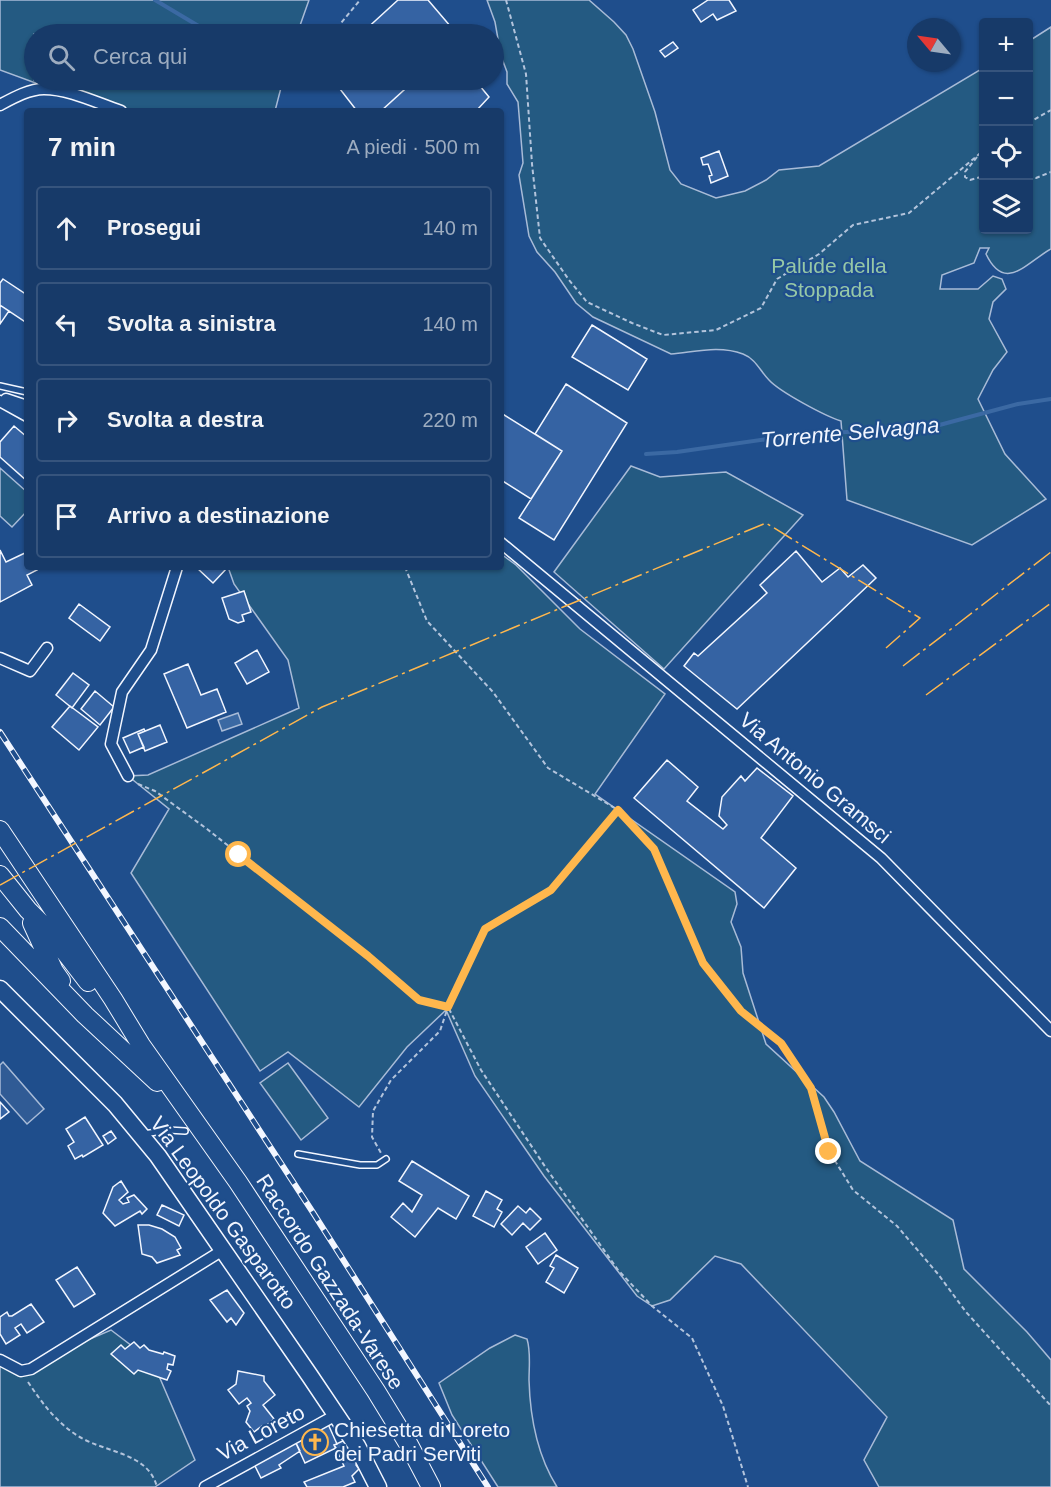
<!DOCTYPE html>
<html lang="it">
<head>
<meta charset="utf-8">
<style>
	body { margin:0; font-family:Helvetica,sans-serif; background:#20416f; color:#f1f3f6 }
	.controls { position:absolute; right:18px; top:18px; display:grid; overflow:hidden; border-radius:6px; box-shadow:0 2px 4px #0004 }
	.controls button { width:54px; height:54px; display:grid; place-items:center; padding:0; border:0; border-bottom:2px solid #36547d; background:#173a69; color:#f1f3f6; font:30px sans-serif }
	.compass { position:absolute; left:907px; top:18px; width:54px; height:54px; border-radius:50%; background:#173a69; box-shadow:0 2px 4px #0004; rotate:299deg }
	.stop { position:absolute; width:18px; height:18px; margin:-14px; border:4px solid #ffb74d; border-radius:50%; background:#fff }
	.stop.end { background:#ffb74d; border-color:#fff; box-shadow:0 2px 6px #0008 }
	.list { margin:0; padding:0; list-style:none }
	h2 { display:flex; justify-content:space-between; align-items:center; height:78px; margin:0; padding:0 24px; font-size:26px }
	h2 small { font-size:20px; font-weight:400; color:#9eadc0 }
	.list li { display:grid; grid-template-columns:39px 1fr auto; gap:18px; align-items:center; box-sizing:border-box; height:84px; margin:0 12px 12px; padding:0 12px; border:2px solid #36547d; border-radius:6px }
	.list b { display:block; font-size:22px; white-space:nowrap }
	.list em { font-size:20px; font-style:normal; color:#9eadc0 }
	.icon { flex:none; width:33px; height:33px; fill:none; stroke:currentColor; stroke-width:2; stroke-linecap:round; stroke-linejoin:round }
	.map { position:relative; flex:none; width:1051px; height:1487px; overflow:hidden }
	.search { position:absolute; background:#173a69; box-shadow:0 2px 4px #0004; left:24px; top:24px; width:480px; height:66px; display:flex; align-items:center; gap:15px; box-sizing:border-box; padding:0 21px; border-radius:33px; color:#9eadc0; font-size:22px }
	.panel { position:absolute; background:#173a69; box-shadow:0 2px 4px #0004; left:24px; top:108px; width:480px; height:462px; border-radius:6px }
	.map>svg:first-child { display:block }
</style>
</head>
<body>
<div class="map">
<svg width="1051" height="1487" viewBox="0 0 1051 1487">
	<rect width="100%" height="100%" fill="#1f4e8c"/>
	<path fill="#245a82" stroke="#a8bbd7" stroke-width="1.5" d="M0,0H309L297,34H34V80H283L275,111H112L0,70Z
		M487,0H589L614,22L626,35L633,49L655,112L670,170L681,184L716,198L745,191L766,180L779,170L819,166L983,68L984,230H1028L1029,41L1051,27V249C1027,262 1005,294 986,254L989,248H980L974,263L942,275L940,289H978L993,276L1002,279L1006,289L993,302L989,319L1007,352L993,370L978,399L1005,454L1046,499L972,545L847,500L841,421C825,416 780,392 769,380C760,371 756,359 743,354C719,345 695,352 671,354L593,317L576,303L555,272L537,252L529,236L519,175L523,163L518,102L507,84V72L501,56L495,22Z
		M631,466L660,477L726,472L803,515L664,669L554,572Z
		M0,468L27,492V511L12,527L0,516Z
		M501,554L516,565L580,629L665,694L595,794L735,892L737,904L731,922L741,947L743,973L766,1044L824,1097L834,1112L860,1161L953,1220L964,1269L1027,1332L1051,1360V1487H879L864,1460L887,1417L741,1264L715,1256L670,1300L652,1306L637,1296L544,1176L475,1076L446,1010L407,1047L359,1107L288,1052L260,1071L131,873L169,809L128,776L148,775L299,708L288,660L234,584L228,567H501Z
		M288,1063L328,1118L301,1140L260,1083Z
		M111,1330L153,1362L195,1460L155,1487H0V1363L5,1366H27Z
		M515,1335L527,1339C531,1352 529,1366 529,1380C530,1417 537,1455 557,1487H498L452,1415L439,1383L490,1348Z"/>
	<path fill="#305b95" stroke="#a8bbd7" stroke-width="1.5" d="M3,1062L44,1109L27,1124L0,1094V1065Z"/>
	<path fill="#3b69a3" stroke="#a8bbd7" stroke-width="1.5" d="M238,713L242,724L222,731L218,720Z"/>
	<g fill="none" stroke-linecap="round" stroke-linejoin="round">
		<path stroke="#3b69a3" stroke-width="4" d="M155,0L212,34
			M277,80L301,87
			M646,454L677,452L796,435L932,427L1018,404L1051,399"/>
	</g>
	<path fill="#3563a3" stroke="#f2f6ff" stroke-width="1.5" d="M398,0H428L457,34H365L363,32Z
		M708,0H729L736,11L717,20L713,14L701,22L693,10Z
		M673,42L678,48L665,57L660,51Z
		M333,80H415L381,111H357Z
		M415,80H475L489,97L476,111H381Z
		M719,151L728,176L711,183L709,176L712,175L708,164L703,165L701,158Z
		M3,279L27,295V323L0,305V283Z
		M0,305L9,311L0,324Z
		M592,325L647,359L628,390L572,357Z
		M566,384L627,423L554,540L519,518L562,451L535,434Z
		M501,413L562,451L531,499L501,480Z
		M14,426L27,437V481L0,457V442Z
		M0,550L6,562L27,552V567H35L37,570L27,575L32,585L0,602Z
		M796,551L822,582L840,568L848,577L863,565L876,578L737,709L684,666L694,653L698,656L767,593L760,585Z
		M196,567H228L213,583Z
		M244,591L251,612L242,615L244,621L238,623L229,619L222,598Z
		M79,604L110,627L100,641L69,618Z
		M257,650L269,672L247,684L235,663Z
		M188,664L201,695L217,689L226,712L187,728L164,674Z
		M73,673L89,685L72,708L56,695Z
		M95,691L114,707L100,725L81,709Z
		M70,706L98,727L79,750L52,727Z
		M160,725L167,742L145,751L138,734Z
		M144,729L145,731L138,734L144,747L130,753L123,738Z
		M667,760L698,787L687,801L723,829L727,825L719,816L722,797L741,776L745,781L757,768L793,796L761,838L796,868L764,908L634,798Z
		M0,1102L9,1112L0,1119Z
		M85,1117L103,1145L83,1157L82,1155L75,1159L68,1146L74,1142L66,1129Z
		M111,1131L116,1138L108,1144L103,1136Z
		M412,1161L469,1196L456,1219L438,1208L415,1237L391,1217L403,1203L412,1212L422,1195L399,1181Z
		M121,1181L128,1192L119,1200L123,1204L129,1202L127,1198L134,1195L147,1209L142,1214L140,1211L115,1226L103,1213L113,1187Z
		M486,1191L502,1200L497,1209L502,1212L494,1227L473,1216Z
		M162,1205L184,1215L179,1226L157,1215Z
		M518,1206L526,1213L530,1208L541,1219L530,1230L523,1223L512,1235L501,1224Z
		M138,1225H149L162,1229L175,1237L181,1248L177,1250L180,1255L157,1263L152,1257L142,1254Z
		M545,1233L557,1250L538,1264L526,1247Z
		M556,1255L578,1268L564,1293L546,1282L554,1268L550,1266Z
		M77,1267L95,1294L74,1307L56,1280Z
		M227,1290L244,1313L236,1325L231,1318L227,1322L210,1300Z
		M31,1304L44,1322L27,1333L21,1324L15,1328L20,1335L6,1344L0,1334V1317L7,1312L9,1316H12Z
		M134,1342L140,1348L144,1345L149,1350L163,1354L164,1352L175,1356L173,1365L168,1364L167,1369L171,1371L167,1380L138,1370L134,1374L111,1354L121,1345L125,1349Z
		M238,1371L264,1376V1381L275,1395L263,1405L274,1419L263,1428L262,1426L254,1432L246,1422L250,1411L247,1406L251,1403L247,1398L239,1404L228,1390L236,1384Z
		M328,1424L337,1444L334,1445L336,1448L305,1463L294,1439Z
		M294,1439L300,1451L279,1465L281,1468L261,1478L254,1464Z
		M347,1439L359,1463L356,1465L359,1469L352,1476L355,1482L343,1487H307L304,1482L344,1466L334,1445Z"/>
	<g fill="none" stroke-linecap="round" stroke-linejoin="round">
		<defs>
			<path id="service" d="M0,386L27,392
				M144,1134L168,1130L185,1131
				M298,1154L360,1165H377L386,1159"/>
			<path id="minor" d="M0,105C13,98 29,89 44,89C69,89 97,103 121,111
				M6,399L27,406
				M0,401L27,416
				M501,543L881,858L1051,1031
				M0,658L30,671L47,648
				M128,776L111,744L122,692L151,650L177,567
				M0,1360L21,1371L31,1369L223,1250
				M205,1487L336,1415"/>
			<path id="secondary" d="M0,989L115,1104L158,1156L310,1376L357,1446L378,1487"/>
			<path id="trunk" d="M0,830L113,999L141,1045L238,1182L376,1391L409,1445L431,1487
				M0,875L28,910L48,930L88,982
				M32,923L54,971L61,981
				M0,927L85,1015L157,1082"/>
		</defs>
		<use href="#service" stroke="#f2f6ff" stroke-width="8"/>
		<use href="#minor" stroke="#f2f6ff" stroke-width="13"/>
		<use href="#secondary" stroke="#f2f6ff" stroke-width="19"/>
		<use href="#trunk" stroke="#f2f6ff" stroke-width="20"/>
		<path stroke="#b3c4dc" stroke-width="2" stroke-dasharray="4.5 3" stroke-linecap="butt" d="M506,0L526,74L532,164L540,238L569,280L587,302L632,323L663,335L716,330L761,308L777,279L819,254L853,225L909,213L984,150
			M332,34L360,0
			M1028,123L1051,110
			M977,157L965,172V177L970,180L984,176
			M1028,177L1036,178L1051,172
			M405,567L427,621L493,692L548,768L618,810L551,890L485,929L448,1007L481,1070L546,1168L618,1270L652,1306L692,1338L723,1406L748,1487
			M138,784L155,791L207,829L368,956L419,1000L448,1007L440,1031L391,1080L373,1111L372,1137L381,1153
			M618,810L654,849L703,963L741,1010L781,1043L811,1088L829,1151L853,1190L897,1226L938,1274L966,1312L1051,1406
			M28,1382C42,1403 56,1422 78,1436C105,1453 148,1452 157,1487"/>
		<use href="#service" stroke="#1f4e8c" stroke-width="5"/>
		<use href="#minor" stroke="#1f4e8c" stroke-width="10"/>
		<use href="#secondary" stroke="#1f4e8c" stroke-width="16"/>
		<use href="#trunk" stroke="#1f4e8c" stroke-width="18"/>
		<defs>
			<path id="rail" d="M0,732L312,1211L488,1487"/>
		</defs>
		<use href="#rail" stroke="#f2f6ff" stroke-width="6"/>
		<use href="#rail" stroke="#1f4e8c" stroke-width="4" stroke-dasharray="11" stroke-linecap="butt"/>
		<path stroke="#ffb74d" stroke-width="1.5" stroke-dasharray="21 4.5 3 4.5" stroke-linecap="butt" d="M903,666L1051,552
			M926,695L1051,603
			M0,885L322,707L766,523L920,618L886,648"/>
	</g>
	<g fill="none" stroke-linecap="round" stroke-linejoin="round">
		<path stroke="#ffb74d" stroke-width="8" d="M239,855L368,956L419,1000L448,1007L485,929L551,890L618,810L654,849L703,963L741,1011L781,1043L811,1088L829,1152"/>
	</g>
	<defs>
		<symbol id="church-ring" viewBox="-11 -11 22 22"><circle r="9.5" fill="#1f4e8c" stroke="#ffb74d" stroke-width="1.5"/><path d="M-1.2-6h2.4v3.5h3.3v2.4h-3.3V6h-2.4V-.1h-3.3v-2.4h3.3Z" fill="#ffb74d"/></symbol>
	</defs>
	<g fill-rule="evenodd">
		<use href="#church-ring" x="300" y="1427" width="30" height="30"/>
	</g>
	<g text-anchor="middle" stroke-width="4.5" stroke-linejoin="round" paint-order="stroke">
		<g font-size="21" fill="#97c8a6" stroke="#1f4e8c">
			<text x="829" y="273">Palude della<tspan x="829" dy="24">Stoppada</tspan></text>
		</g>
		<g font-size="21" fill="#f2f6ff" stroke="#1f4e8c">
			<text transform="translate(815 778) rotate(40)" y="7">Via Antonio Gramsci</text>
			<text transform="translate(223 1213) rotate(54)" y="7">Via Leopoldo Gasparotto</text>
			<text transform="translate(330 1282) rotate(57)" y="7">Raccordo Gazzada-Varese</text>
			<text transform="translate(261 1433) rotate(-28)" y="7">Via Loreto</text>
		</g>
		<g font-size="21" fill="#f2f6ff" stroke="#1f4e8c" text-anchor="start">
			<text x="334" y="1437">Chiesetta di Loreto<tspan x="334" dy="24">dei Padri Serviti</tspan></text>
		</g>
		<g font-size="22" font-style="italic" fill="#f2f6ff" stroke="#1f4e8c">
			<text transform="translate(850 432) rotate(-5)" y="8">Torrente Selvagna</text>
		</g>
	</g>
</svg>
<div class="controls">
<button>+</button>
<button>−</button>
<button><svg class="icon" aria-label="locate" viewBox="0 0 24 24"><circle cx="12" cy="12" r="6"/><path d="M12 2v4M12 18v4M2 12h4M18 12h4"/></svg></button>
<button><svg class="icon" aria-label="layers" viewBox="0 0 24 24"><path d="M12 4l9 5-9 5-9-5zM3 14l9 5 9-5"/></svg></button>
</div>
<svg class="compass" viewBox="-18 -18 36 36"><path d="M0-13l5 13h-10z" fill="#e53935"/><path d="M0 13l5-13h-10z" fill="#9eadc0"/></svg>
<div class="stop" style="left:239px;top:855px"></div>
<div class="stop end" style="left:829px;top:1152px"></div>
<div class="search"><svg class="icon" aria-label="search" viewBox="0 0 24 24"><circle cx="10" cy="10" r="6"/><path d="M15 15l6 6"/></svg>Cerca qui</div>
<section class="panel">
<h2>7 min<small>A piedi · 500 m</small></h2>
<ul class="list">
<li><svg class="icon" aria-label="ahead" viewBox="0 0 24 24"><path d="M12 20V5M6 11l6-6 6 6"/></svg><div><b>Prosegui</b></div><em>140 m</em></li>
<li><svg class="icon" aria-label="left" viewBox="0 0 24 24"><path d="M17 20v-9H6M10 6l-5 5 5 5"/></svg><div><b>Svolta a sinistra</b></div><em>140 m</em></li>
<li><svg class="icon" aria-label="right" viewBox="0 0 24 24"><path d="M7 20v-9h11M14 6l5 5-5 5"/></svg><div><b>Svolta a destra</b></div><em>220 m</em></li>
<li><svg class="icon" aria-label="arrive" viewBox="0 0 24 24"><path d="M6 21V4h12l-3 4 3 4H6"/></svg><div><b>Arrivo a destinazione</b></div></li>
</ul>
</section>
</div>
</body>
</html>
